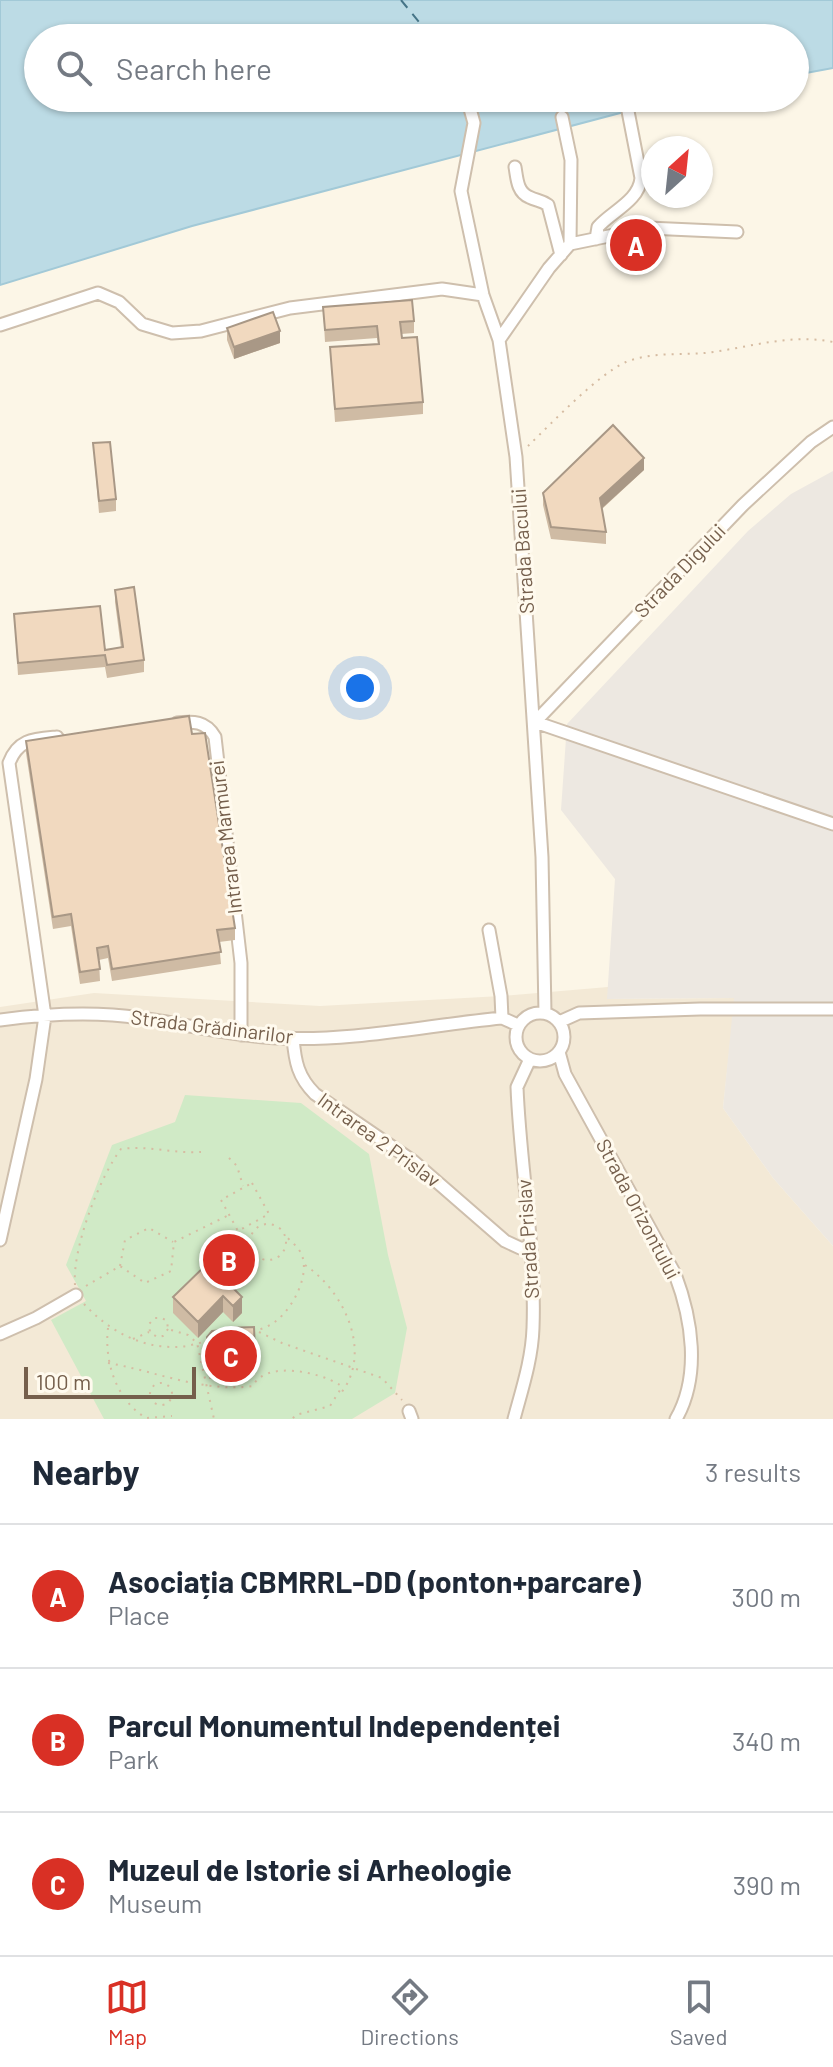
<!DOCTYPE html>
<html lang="en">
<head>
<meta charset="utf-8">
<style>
	body { margin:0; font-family:Barlow,sans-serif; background:#f2f2f3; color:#1f2937 }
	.compass { position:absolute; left:641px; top:136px; width:72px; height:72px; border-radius:50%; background:#fff; box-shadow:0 2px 6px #0004; rotate:27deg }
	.scale { position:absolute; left:24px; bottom:20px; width:172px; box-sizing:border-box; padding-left:8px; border:4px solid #755f4c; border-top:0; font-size:22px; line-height:28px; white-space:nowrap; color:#755f4c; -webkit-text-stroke:6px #fffaee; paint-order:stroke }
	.you { position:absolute; left:360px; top:688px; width:28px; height:28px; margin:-20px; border:6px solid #fff; border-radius:50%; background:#1a73e8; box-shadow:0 0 0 12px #1a73e833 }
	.badge { display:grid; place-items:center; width:52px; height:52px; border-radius:50%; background:#d93025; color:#fff; font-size:26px; font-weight:700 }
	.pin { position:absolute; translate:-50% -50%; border:4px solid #fff; box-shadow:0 2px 8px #0006 }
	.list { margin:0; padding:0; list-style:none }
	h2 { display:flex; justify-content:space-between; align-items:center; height:104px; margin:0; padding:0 32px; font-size:34px }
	h2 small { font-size:26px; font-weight:400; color:#747a83 }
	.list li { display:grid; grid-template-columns:52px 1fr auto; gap:24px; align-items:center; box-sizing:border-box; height:144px; padding:0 32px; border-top:2px solid #e0e1e3 }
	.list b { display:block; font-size:30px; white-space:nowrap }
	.list p { margin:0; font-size:26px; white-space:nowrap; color:#747a83 }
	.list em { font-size:26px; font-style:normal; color:#747a83 }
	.icon { flex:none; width:44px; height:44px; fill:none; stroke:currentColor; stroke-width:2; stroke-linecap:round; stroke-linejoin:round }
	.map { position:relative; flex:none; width:833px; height:1419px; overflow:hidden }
	.search { position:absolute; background:#fff; box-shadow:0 2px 6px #0004; left:24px; right:24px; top:24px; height:88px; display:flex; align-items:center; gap:20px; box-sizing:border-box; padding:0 28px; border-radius:44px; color:#747a83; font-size:30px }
	.sheet { height:536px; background:#fff }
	nav { display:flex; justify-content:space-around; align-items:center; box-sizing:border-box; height:112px; border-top:2px solid #e0e1e3; background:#fff; font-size:22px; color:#747a83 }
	nav a { display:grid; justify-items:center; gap:4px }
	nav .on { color:#d93025 }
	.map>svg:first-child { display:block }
</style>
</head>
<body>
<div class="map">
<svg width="833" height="1419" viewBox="0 0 833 1419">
	<rect width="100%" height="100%" fill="#fcf6e7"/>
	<path fill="#f3e9d6" d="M608,987V999L735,998L723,1108L773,1178L833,1246V1419H0V1007L94,993L320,1006L501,996Z"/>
	<path fill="#ede8e1" d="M833,471V1246L773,1178L723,1108L734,998L607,999L615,879L561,810L567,724L748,531L791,494Z"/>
	<path fill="#d0eac6" d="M185,1095L301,1103L369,1154L388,1255L407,1328L395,1393L352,1419H104L51,1320L86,1301L66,1265L112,1145L175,1122Z"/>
	<path fill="#bcdbe5" stroke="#a2c9d7" stroke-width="2" d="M0,0H833V68L795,75V38H38V98H677L192,226L0,285Z"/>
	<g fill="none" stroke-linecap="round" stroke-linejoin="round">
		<path stroke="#467588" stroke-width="2" stroke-dasharray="10 8" stroke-linecap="butt" d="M401,0L432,38"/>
		<defs>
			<path id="minor" d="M467,98L474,123L461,191L483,295L499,340L516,457L542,857L545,1013
				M562,117L571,160L570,244
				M515,167C517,178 517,192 529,197C537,201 541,200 548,205L561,255
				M596,239L598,227C612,211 639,201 641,178L627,106
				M0,325L98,293L119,302L142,324L172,333L201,331L290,308L442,289L483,295
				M499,340L549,268L570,244L648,228L737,232
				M535,722L743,505L811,442L833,427
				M535,722L833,824
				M177,723C193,721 206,721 215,737L241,963V1035
				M489,930L501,996L502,1018
				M516 1037a24 24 0 1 1 48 0a24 24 0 1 1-48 0Z
				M0,1020C45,1014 94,1011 140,1018C186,1024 231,1036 278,1038C353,1042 428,1025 502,1018L518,1025
				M559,1022L579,1013L700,1009H833
				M293,1038C295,1062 298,1077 315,1094L413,1161L505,1241L520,1248H531
				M559,1052L565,1074L675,1274C692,1319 701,1375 676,1419
				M0,1240L36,1079L45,1016L9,763C18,739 34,739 57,737
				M0,1334L36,1318L76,1295
				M409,1411L412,1419
				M514,1419C522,1389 532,1359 533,1328C536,1247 520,1167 517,1087L530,1059"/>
		</defs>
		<use href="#minor" stroke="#cebfad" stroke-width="15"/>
		<path stroke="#d6bca2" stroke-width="2" stroke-dasharray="2 6" stroke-linecap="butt" d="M528,446C552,423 597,375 626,362C651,352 679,355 705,353C748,348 790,333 833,342
			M229,1158L237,1166L243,1186
			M252,1183L269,1214L238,1231L221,1200Z
			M250 1242a18 18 0 1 1 36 0a18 18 0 1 1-36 0Z
			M305,1265C344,1291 373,1352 341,1393
			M120,1266L125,1240L149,1228L173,1242
			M75,1285C72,1249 99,1178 121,1149C147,1145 174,1154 201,1152
			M86,1286L120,1266L145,1283L171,1271L174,1242L229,1215
			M84,1304C108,1330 140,1348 176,1347C187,1347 198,1343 208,1341
			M108,1328C104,1361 116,1400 146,1418L172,1416
			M168,1329L163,1336L157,1337L150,1332L149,1324L155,1318H162L167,1321L168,1329L188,1335L197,1343L214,1419
			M253,1332C261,1329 270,1326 276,1321C293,1308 311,1274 301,1253C297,1246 290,1240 284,1235
			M259,1332L282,1343L382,1378L402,1400
			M133,1339L149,1332
			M108,1363C155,1371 204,1393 253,1386C265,1360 320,1372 340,1385V1390L330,1406L296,1415L292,1419
			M150 1394a11 11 0 1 1 22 0a11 11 0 1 1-22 0Z"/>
		<use href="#minor" stroke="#fff" stroke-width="11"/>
	</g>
	<path fill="#cfbba4" d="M323,307L414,321V333L401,334L402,338L423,402V414L335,422L330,347L378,344L377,338L325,342Z
		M227,328L280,343L234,359L227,340Z
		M93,443L116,499V511L99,513Z
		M644,470L602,509L606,532V544L551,539L543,505V493Z
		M115,590L144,660V672L107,678L105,667L18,675L14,614L105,650L121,648L115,602Z
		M192,734L235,928V940L219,942L221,964L112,981L108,958L99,960L100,981L80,984L71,926L53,929L26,753V741Z
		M208,1263L242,1313L233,1322L223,1312L198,1338L173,1313V1297Z
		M254,1327L255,1364H233V1378L209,1379L207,1337Z"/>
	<path fill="#a99886" d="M280,331V343L234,359V347Z
		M644,458V470L600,510V498Z
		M223,1296V1312L198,1338V1322Z
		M242,1297V1313L233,1322V1306Z"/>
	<path fill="#f1d9bf" stroke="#a99886" stroke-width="2" d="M412,300L414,321L400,322L402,338L417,337L423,402L335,409L330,347L379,344L377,326L325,330L323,307Z
		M273,312L280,331L234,347L227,328Z
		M613,425L644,458L600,498L606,532L551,527L543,493Z
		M110,442L116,499L99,501L93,443Z
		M134,587L144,660L107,665L105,655L18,663L14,614L100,606L105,650L123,647L115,590Z
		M189,716L192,734L205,733L235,928L217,930L221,952L112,969L108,946L97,948L100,969L80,972L71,914L53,917L26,741Z
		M208,1263L242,1297L233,1306L223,1296L198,1322L173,1297Z
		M254,1327L255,1352H232L233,1365L209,1367L207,1337L212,1331L225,1330V1328Z"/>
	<g text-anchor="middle" stroke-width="6" stroke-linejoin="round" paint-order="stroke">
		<g font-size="20" fill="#755f4c" stroke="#fffaee">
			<text transform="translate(523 551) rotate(-94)" y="7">Strada Bacului</text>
			<text transform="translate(680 571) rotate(-46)" y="7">Strada Digului</text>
			<text transform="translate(226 837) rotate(-97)" y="7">Intrarea Marmurei</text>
			<text transform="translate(212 1027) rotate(7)" y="7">Strada Grădinarilor</text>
			<text transform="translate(379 1140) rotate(36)" y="7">Intrarea 2 Prislav</text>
			<text transform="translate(638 1209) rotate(62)" y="7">Strada Orizontului</text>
			<text transform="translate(528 1239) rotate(-94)" y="7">Strada Prislav</text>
		</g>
	</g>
</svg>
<svg class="compass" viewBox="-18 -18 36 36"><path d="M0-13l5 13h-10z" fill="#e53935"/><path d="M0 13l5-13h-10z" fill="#747a83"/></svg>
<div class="scale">100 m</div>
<div class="you"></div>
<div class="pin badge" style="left:636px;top:245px">A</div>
<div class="pin badge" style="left:229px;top:1260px">B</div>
<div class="pin badge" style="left:231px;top:1356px">C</div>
<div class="search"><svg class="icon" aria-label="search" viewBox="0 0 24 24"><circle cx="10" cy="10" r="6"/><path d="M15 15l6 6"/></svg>Search here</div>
</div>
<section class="sheet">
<h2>Nearby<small>3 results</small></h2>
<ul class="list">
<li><span class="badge">A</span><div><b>Asociația CBMRRL-DD (ponton+parcare)</b><p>Place</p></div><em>300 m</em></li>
<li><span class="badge">B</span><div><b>Parcul Monumentul Independenței</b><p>Park</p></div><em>340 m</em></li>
<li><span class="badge">C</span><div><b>Muzeul de Istorie si Arheologie</b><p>Museum</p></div><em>390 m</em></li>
</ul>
</section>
<nav>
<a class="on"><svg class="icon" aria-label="map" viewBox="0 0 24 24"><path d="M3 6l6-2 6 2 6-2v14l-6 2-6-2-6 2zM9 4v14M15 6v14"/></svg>Map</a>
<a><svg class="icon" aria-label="directions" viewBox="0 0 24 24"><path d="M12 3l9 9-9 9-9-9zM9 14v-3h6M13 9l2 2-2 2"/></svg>Directions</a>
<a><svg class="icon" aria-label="saved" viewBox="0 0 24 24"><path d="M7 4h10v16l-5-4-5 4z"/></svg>Saved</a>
</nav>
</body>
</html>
